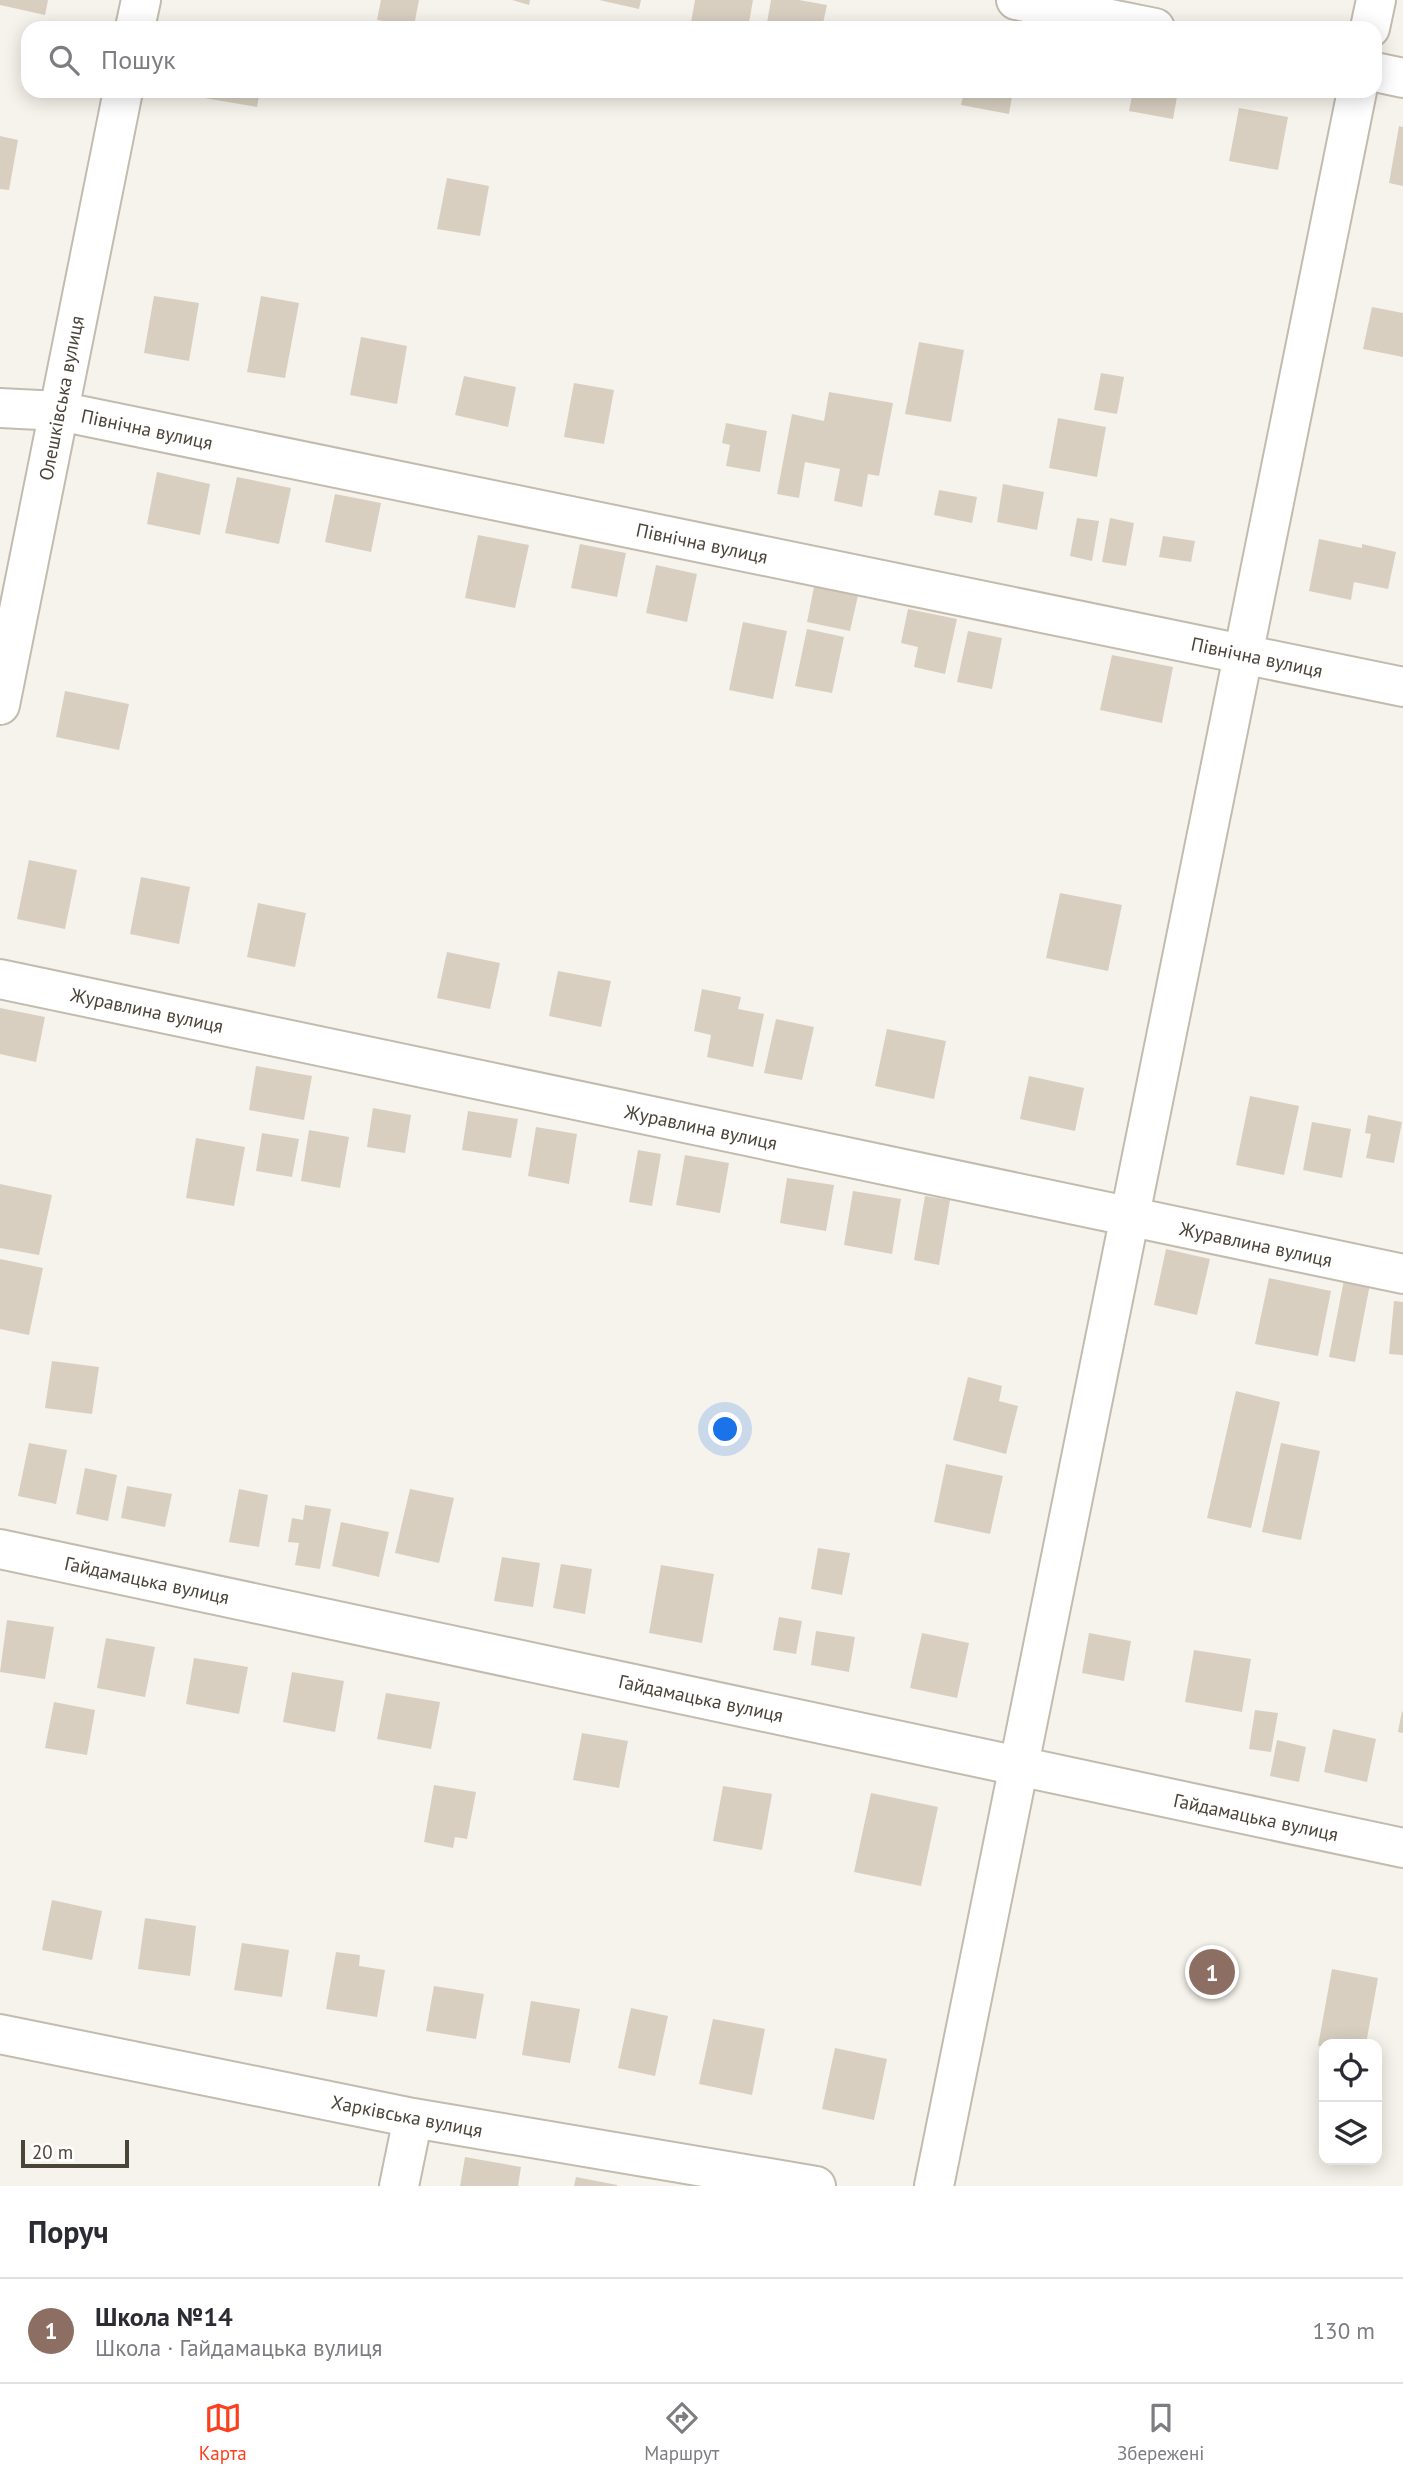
<!DOCTYPE html>
<html lang="uk">
<head>
<meta charset="utf-8">
<style>
	body { margin:0; font-family:"PT Sans",sans-serif; background:#f7f7f7; color:#2b2b33 }
	.controls { position:absolute; right:21px; bottom:21px; display:grid; overflow:hidden; border-radius:14px; box-shadow:0 4px 18px #0003 }
	.controls button { width:63px; height:63px; display:grid; place-items:center; padding:0; border:0; border-bottom:2px solid #e1e1e2; background:#fff; color:#2b2b33; font:35px sans-serif }
	.scale { position:absolute; left:21px; bottom:18px; width:108px; box-sizing:border-box; padding-left:7px; border:4px solid #4b4439; border-top:0; font-size:19px; line-height:24px; white-space:nowrap; color:#4b4439; -webkit-text-stroke:5px #fff; paint-order:stroke }
	.you { position:absolute; left:726px; top:1430px; width:24px; height:24px; margin:-18px; border:5px solid #fff; border-radius:50%; background:#1a73e8; box-shadow:0 0 0 10px #1a73e833 }
	.badge { display:grid; place-items:center; width:46px; height:46px; border-radius:50%; background:#fc3f1d; color:#fff; font-size:23px; font-weight:700 }
	.pin { position:absolute; translate:-50% -50%; border:4px solid #fff; box-shadow:0 2px 7px #0006 }
	.list { margin:0; padding:0; list-style:none }
	h2 { display:flex; justify-content:space-between; align-items:center; height:91px; margin:0; padding:0 28px; font-size:30px }
	h2 small { font-size:23px; font-weight:400; color:#7c7c81 }
	.list li { display:grid; grid-template-columns:46px 1fr auto; gap:21px; align-items:center; box-sizing:border-box; height:105px; padding:0 28px; border-top:2px solid #e1e1e2 }
	.list b { display:block; font-size:26px; white-space:nowrap }
	.list p { margin:0; font-size:23px; white-space:nowrap; color:#7c7c81 }
	.list em { font-size:23px; font-style:normal; color:#7c7c81 }
	.icon { flex:none; width:38px; height:38px; fill:none; stroke:currentColor; stroke-width:2; stroke-linecap:round; stroke-linejoin:round }
	.map { position:relative; flex:none; width:1403px; height:2186px; overflow:hidden }
	.search { position:absolute; background:#fff; box-shadow:0 4px 18px #0003; left:21px; right:21px; top:21px; height:77px; display:flex; align-items:center; gap:18px; box-sizing:border-box; padding:0 24px; border-radius:21px; color:#7c7c81; font-size:26px }
	.sheet { height:196px; background:#fff }
	nav { display:flex; justify-content:space-around; align-items:center; box-sizing:border-box; height:98px; border-top:2px solid #e1e1e2; background:#fff; font-size:19px; color:#7c7c81 }
	nav a { display:grid; justify-items:center; gap:4px }
	nav .on { color:#fc3f1d }
	.map>svg:first-child { display:block }
</style>
</head>
<body>
<div class="map">
<svg width="1403" height="2186" viewBox="0 0 1403 2186">
	<rect width="100%" height="100%" fill="#f6f3ec"/>
	<path fill="#d8cfc1" d="M0,0H48L45,15L0,5Z
		M381,0H419L414,26L377,20Z
		M512,0H530L529,5Z
		M599,0H641L639,9Z
		M695,0H753L748,28H690Z
		M771,0H799L827,5L822,28H766Z
		M205,91H260L257,107L204,98Z
		M964,91H1013L1009,114L961,105Z
		M1133,91H1178L1173,119L1129,111Z
		M1239,108L1288,117L1278,170L1229,161Z
		M1399,126L1403,127V186L1389,183Z
		M0,136L18,140L9,190L0,189Z
		M447,178L489,186L480,236L437,229Z
		M154,296L199,303L189,361L144,353Z
		M261,296L299,303L285,378L247,372Z
		M1372,307L1403,313V357L1363,349Z
		M361,337L407,346L397,404L350,395Z
		M919,342L964,350L951,422L905,414Z
		M1101,373L1124,377L1117,414L1094,410Z
		M464,376L516,387L508,427L455,415Z
		M574,383L614,390L604,444L564,437Z
		M829,392L893,403L879,476L868,474L862,507L834,501L840,469L805,462L799,498L777,494L792,414L824,421Z
		M1058,418L1106,427L1097,477L1049,468Z
		M726,423L767,431L760,472L726,466L730,445L722,443Z
		M157,472L210,484L200,535L147,524Z
		M237,477L291,488L279,544L225,533Z
		M1003,484L1044,492L1037,530L997,522Z
		M939,490L977,497L972,523L934,515Z
		M335,494L381,503L371,552L325,542Z
		M1077,518L1099,521L1092,561L1070,556Z
		M1110,518L1134,523L1126,566L1102,562Z
		M478,535L529,545L515,608L465,598Z
		M1163,536L1195,541L1191,562L1159,557Z
		M1319,539L1362,548V544L1396,552L1388,589L1354,582L1351,600L1309,591Z
		M580,544L626,553L617,597L571,588Z
		M656,565L697,574L687,622L646,613Z
		M815,582L859,591L850,631L807,622Z
		M908,609L957,619L945,674L914,667L918,647L901,643Z
		M743,622L787,631L773,699L729,690Z
		M807,629L844,637L832,693L795,686Z
		M968,631L1002,638L992,689L957,682Z
		M1112,655L1173,667L1162,723L1100,710Z
		M65,691L129,704L119,750L56,737Z
		M29,860L77,870L65,929L17,919Z
		M141,877L190,887L179,944L130,934Z
		M1060,893L1122,905L1108,971L1046,958Z
		M258,903L306,913L295,967L247,957Z
		M447,952L500,963L490,1009L437,998Z
		M558,971L611,981L601,1027L549,1016Z
		M702,989L741,997L738,1009L764,1014L753,1067L707,1057L711,1035L694,1031Z
		M0,1008L45,1017L36,1062L0,1054Z
		M776,1019L814,1027L802,1080L764,1073Z
		M887,1029L946,1041L934,1099L875,1086Z
		M256,1066L312,1076L304,1120L249,1110Z
		M1029,1076L1084,1088L1075,1131L1020,1119Z
		M1250,1096L1299,1106L1284,1175L1236,1165Z
		M373,1108L411,1115L405,1153L367,1147Z
		M468,1111L518,1119L511,1158L462,1150Z
		M1368,1115L1402,1122L1394,1163L1366,1158L1371,1134L1365,1133Z
		M1312,1122L1351,1129L1342,1178L1303,1170Z
		M536,1127L577,1134L569,1184L528,1176Z
		M309,1130L349,1137L340,1188L301,1181Z
		M262,1133L299,1139L292,1177L256,1171Z
		M196,1138L245,1147L234,1206L186,1198Z
		M638,1150L661,1154L652,1206L629,1202Z
		M685,1155L729,1163L720,1213L676,1205Z
		M787,1178L834,1185L826,1231L780,1223Z
		M0,1184L52,1195L39,1255L0,1248Z
		M853,1191L901,1199L892,1254L844,1245Z
		M925,1196L950,1200L939,1265L914,1260Z
		M1166,1249L1210,1259L1197,1315L1154,1305Z
		M0,1259L43,1268L29,1335L0,1329Z
		M1269,1278L1331,1291L1318,1356L1255,1344Z
		M1344,1280L1370,1284L1355,1362L1329,1357Z
		M1394,1301L1403,1302V1355L1389,1354Z
		M52,1361L99,1367L92,1414L45,1408Z
		M968,1377L1002,1386L999,1401L1018,1406L1006,1454L953,1440Z
		M1236,1391L1280,1402L1251,1528L1207,1518Z
		M29,1443L67,1450L56,1504L18,1496Z
		M1281,1443L1320,1451L1301,1540L1262,1532Z
		M946,1464L1003,1476L990,1534L934,1522Z
		M85,1468L117,1475L108,1521L76,1514Z
		M127,1486L172,1494L165,1527L121,1518Z
		M239,1489L268,1495L259,1547L229,1542Z
		M410,1489L454,1498L439,1563L395,1553Z
		M305,1505L331,1509L320,1569L295,1565L299,1543L288,1542L292,1518L303,1520Z
		M341,1522L389,1532L379,1577L332,1566Z
		M818,1548L850,1553L842,1595L811,1589Z
		M502,1557L540,1563L533,1607L494,1601Z
		M561,1564L592,1569L585,1614L553,1608Z
		M661,1565L714,1574L702,1643L649,1633Z
		M779,1617L802,1621L796,1654L773,1650Z
		M7,1620L54,1627L45,1679L0,1672Z
		M816,1631L855,1637L849,1672L811,1665Z
		M922,1633L969,1643L957,1698L910,1688Z
		M1089,1633L1131,1641L1124,1681L1082,1673Z
		M106,1638L155,1647L145,1697L97,1688Z
		M1194,1650L1251,1659L1242,1712L1185,1702Z
		M194,1658L248,1667L239,1714L186,1704Z
		M292,1672L344,1681L335,1732L283,1722Z
		M386,1693L440,1702L431,1749L377,1739Z
		M54,1702L95,1710L87,1755L45,1748Z
		M1255,1710L1278,1713L1271,1752L1249,1749Z
		M1402,1711L1403,1712V1733L1398,1732Z
		M1333,1729L1376,1739L1367,1782L1324,1772Z
		M582,1733L628,1741L619,1788L573,1780Z
		M1277,1740L1306,1747L1299,1782L1270,1776Z
		M434,1785L476,1792L467,1839L455,1837L453,1848L424,1842Z
		M723,1786L772,1794L762,1850L713,1841Z
		M871,1793L938,1807L921,1886L854,1872Z
		M52,1900L102,1911L92,1960L42,1950Z
		M145,1918L196,1926L190,1976L138,1969Z
		M242,1943L289,1950L282,1997L234,1990Z
		M336,1952L360,1955L359,1966L385,1970L377,2017L326,2009Z
		M1332,1969L1378,1978L1366,2044L1318,2046Z
		M434,1986L484,1994L476,2039L426,2031Z
		M531,2001L580,2009L570,2063L522,2055Z
		M631,2008L668,2016L655,2076L618,2068Z
		M713,2019L765,2029L752,2095L699,2084Z
		M835,2048L887,2059L874,2120L822,2109Z
		M465,2157L521,2167L518,2186H460Z
		M576,2177L617,2185V2186H574Z"/>
	<g fill="none" stroke-linecap="round" stroke-linejoin="round">
		<defs>
			<path id="minor" d="M1016,0L1155,28
				M135,28L141,0
				M1370,28L1376,0
				M1375,72L1403,78
				M0,408L59,411L1403,687
				M0,705L123,91
				M0,979L1403,1274
				M0,1549L1403,1848
				M0,2034L413,2118L816,2186
				M399,2186L413,2118
				M934,2186L1357,91"/>
		</defs>
		<use href="#minor" stroke="#c2bbae" stroke-width="42"/>
		<use href="#minor" stroke="#fff" stroke-width="38"/>
	</g>
	<g text-anchor="middle" stroke-width="6" stroke-linejoin="round" paint-order="stroke">
		<g font-size="19" fill="#4b4439" stroke="#fff">
			<text transform="translate(61 398) rotate(-79)" y="7">Олешківська вулиця</text>
			<text transform="translate(147 429) rotate(12)" y="7">Північна вулиця</text>
			<text transform="translate(702 543) rotate(12)" y="7">Північна вулиця</text>
			<text transform="translate(1257 657) rotate(12)" y="7">Північна вулиця</text>
			<text transform="translate(147 1010) rotate(12)" y="7">Журавлина вулиця</text>
			<text transform="translate(701 1127) rotate(12)" y="7">Журавлина вулиця</text>
			<text transform="translate(1256 1244) rotate(12)" y="7">Журавлина вулиця</text>
			<text transform="translate(147 1580) rotate(12)" y="7">Гайдамацька вулиця</text>
			<text transform="translate(701 1698) rotate(12)" y="7">Гайдамацька вулиця</text>
			<text transform="translate(1256 1817) rotate(12)" y="7">Гайдамацька вулиця</text>
			<text transform="translate(407 2116) rotate(11)" y="7">Харківська вулиця</text>
		</g>
	</g>
</svg>
<div class="controls">
<button><svg class="icon" aria-label="locate" viewBox="0 0 24 24"><circle cx="12" cy="12" r="6"/><path d="M12 2v4M12 18v4M2 12h4M18 12h4"/></svg></button>
<button><svg class="icon" aria-label="layers" viewBox="0 0 24 24"><path d="M12 4l9 5-9 5-9-5zM3 14l9 5 9-5"/></svg></button>
</div>
<div class="scale">20 m</div>
<div class="you"></div>
<div class="pin badge" style="left:1212px;top:1972px;background:#8d6e63">1</div>
<div class="search"><svg class="icon" aria-label="search" viewBox="0 0 24 24"><circle cx="10" cy="10" r="6"/><path d="M15 15l6 6"/></svg>Пошук</div>
</div>
<section class="sheet">
<h2>Поруч<small></small></h2>
<ul class="list">
<li><span class="badge" style="background:#8d6e63">1</span><div><b>Школа №14</b><p>Школа · Гайдамацька вулиця</p></div><em>130 m</em></li>
</ul>
</section>
<nav>
<a class="on"><svg class="icon" aria-label="map" viewBox="0 0 24 24"><path d="M3 6l6-2 6 2 6-2v14l-6 2-6-2-6 2zM9 4v14M15 6v14"/></svg>Карта</a>
<a><svg class="icon" aria-label="directions" viewBox="0 0 24 24"><path d="M12 3l9 9-9 9-9-9zM9 14v-3h6M13 9l2 2-2 2"/></svg>Маршрут</a>
<a><svg class="icon" aria-label="saved" viewBox="0 0 24 24"><path d="M7 4h10v16l-5-4-5 4z"/></svg>Збережені</a>
</nav>
</body>
</html>
